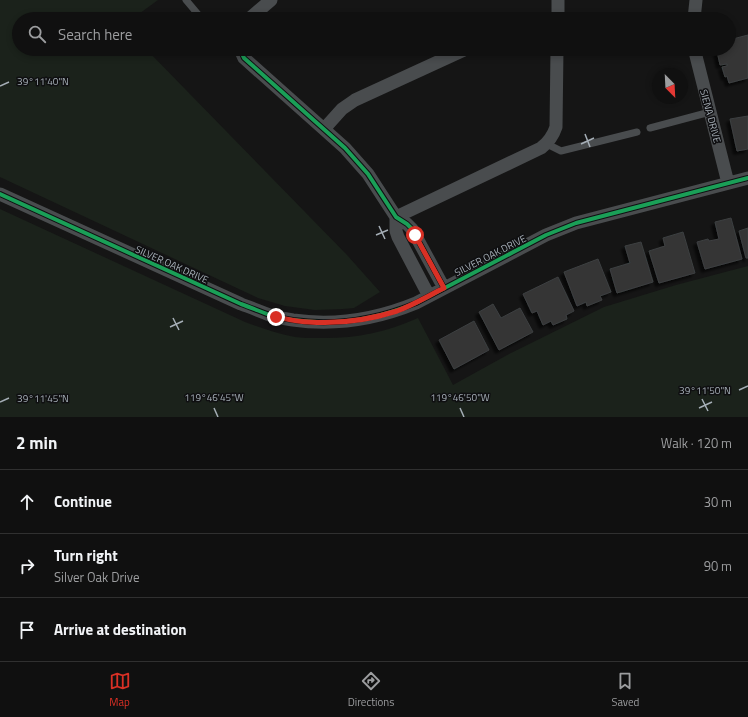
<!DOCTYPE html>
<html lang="en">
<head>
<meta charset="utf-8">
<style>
	body { margin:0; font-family:"Titillium Web",sans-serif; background:#191919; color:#f1f3f6 }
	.compass { position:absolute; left:652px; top:68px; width:36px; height:36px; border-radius:50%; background:#101010; box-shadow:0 2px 6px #0003; rotate:156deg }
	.stop { position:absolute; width:12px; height:12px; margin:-9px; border:3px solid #d93025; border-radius:50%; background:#fff }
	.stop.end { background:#d93025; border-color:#fff; box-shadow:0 1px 4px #0008 }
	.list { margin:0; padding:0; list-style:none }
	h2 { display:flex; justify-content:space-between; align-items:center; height:52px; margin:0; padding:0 16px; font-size:17px }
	h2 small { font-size:13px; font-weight:400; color:#9c9d9f }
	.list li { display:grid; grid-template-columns:26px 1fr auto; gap:12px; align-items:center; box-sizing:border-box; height:64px; padding:0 16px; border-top:1px solid #303030 }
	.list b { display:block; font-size:15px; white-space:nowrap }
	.list p { margin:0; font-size:13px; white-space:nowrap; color:#9c9d9f }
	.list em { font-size:13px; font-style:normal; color:#9c9d9f }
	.icon { flex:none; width:22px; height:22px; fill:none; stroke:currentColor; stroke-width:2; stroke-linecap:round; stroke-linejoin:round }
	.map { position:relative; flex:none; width:748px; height:417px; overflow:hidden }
	.search { position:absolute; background:#101010; box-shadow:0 2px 6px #0003; left:12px; right:12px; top:12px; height:44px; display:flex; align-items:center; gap:10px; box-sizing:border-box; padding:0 14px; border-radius:22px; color:#9c9d9f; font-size:15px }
	.sheet { height:244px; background:#101010 }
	nav { display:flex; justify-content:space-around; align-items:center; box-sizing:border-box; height:56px; border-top:1px solid #303030; background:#101010; font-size:11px; color:#9c9d9f }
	nav a { display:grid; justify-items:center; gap:2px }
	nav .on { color:#d93025 }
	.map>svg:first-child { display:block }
</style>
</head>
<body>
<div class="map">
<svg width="748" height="417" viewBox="0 0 748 417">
	<defs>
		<filter id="shadow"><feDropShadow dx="-3.5" dy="3.5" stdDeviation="1" flood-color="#0009"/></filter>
	</defs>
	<rect width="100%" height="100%" fill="#151515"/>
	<path fill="#1b221b" d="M0,0H158L132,19H19V49H146L347,255L380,292L354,308L343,309L315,310L285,306L258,298L0,177Z
		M0,209L245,322C262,328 278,334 295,337C302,338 310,338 317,338C353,339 385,333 418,318L453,385L509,354L604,307L676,285L748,266V417H0Z"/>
	<path fill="#343436" stroke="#3d4041" filter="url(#shadow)" d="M748,35V78L729,83L727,76L725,77L722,67L727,66V64L720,65L717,51H718V49H729V40Z
		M748,116V149L737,151L730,119Z
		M731,218L742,259L705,269L697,242L708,239L709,241L719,239L715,222Z
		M748,228V258H746L739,231Z
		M683,232L695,273L659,283L649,251L665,246L663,238Z
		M641,242L653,282L617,293L610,269L630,263L625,246Z
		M598,259L611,292L600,296L602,300L587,306L586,302L577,306L564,272Z
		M558,277L574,311L566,315L567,319L553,325L551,321L543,325L537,311L532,313L523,294Z
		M493,304L501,318L520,308L533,332L499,350L479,312Z
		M474,321L489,350L454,369L439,340Z"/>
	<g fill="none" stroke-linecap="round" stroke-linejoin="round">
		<path stroke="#494c4e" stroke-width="7" d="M186,0L202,19
			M650,128L710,112
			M547,144L561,151L637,132"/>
		<path stroke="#494c4e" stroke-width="13" d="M249,19L271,0
			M558,19V0
			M694,19L696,0
			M240,49L244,58L345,148L368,174L396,217L407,224L412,229L444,288
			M695,49L696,56L728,183
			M324,129L342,109L355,100L466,49
			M0,194L241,304C252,308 264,313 275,317C281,318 287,319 293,320C335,326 377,319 416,303L546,235L576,223L748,178
			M396,217L541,148C549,142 553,136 556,127L557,49
			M396,217V231L398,237L429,296"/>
		<defs>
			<path id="cycleway" d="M240,49L244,58L345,148L368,174L396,217L407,224L412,229L444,288
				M0,194L241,304C252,308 264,313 275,317C281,318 287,319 293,320C335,326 377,319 416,303L546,235L576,223L748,178"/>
		</defs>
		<use href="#cycleway" stroke="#0f0f11" stroke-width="6"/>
		<use href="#cycleway" stroke="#1a9f57" stroke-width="4"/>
	</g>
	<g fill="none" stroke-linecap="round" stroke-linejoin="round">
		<path stroke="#d93025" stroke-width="5" d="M276,317C287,319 298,322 309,322C338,324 369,320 397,311C413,305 428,296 444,288L415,235"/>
	</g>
	<path fill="none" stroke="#a5aeb6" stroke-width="1.5" d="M0,86L9,82M585,134L590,147M581,144L594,138M379,226L385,239M376,235L388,230M173,318L179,330M170,327L183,321M739,390L748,386M702,399L708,411M0,402L9,398M214,408L218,417M460,408L464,417M699,408L712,402"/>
	<g text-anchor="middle" stroke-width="3" stroke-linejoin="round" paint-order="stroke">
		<g font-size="10" fill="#a5aeb6" stroke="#0f0f11">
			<text transform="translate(711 116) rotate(75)" y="4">SIENA DRIVE</text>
			<text transform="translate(490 255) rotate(-27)" y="4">SILVER OAK DRIVE</text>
			<text transform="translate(172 264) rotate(24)" y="4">SILVER OAK DRIVE</text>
		</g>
	</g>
	<g font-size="10" text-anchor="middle" fill="#a5aeb6" stroke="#0f0f11" stroke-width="3" stroke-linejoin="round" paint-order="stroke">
		<text x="43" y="85">39°11'40"N</text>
		<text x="705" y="394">39°11'50"N</text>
		<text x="214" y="401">119°46'45"W</text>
		<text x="460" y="401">119°46'50"W</text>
		<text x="43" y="402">39°11'45"N</text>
	</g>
</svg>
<svg class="compass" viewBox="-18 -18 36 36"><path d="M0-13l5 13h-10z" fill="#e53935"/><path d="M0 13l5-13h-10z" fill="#9c9d9f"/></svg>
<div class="stop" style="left:415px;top:235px"></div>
<div class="stop end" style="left:276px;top:317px"></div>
<div class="search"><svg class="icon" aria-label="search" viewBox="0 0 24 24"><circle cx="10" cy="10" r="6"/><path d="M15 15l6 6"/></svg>Search here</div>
</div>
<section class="sheet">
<h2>2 min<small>Walk · 120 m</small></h2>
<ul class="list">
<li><svg class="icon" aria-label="ahead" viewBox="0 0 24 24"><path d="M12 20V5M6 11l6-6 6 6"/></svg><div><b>Continue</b></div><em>30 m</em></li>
<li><svg class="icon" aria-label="right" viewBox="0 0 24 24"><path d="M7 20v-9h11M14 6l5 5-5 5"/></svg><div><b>Turn right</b><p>Silver Oak Drive</p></div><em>90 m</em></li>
<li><svg class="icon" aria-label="arrive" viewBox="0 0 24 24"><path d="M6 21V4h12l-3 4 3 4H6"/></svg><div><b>Arrive at destination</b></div></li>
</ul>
</section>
<nav>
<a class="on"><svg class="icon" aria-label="map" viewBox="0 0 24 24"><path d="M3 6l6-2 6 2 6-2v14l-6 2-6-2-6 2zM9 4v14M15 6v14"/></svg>Map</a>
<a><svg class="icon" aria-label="directions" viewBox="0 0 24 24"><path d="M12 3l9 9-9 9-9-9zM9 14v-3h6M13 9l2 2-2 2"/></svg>Directions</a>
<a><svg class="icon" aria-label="saved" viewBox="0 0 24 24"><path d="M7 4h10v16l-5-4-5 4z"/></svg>Saved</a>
</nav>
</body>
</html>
